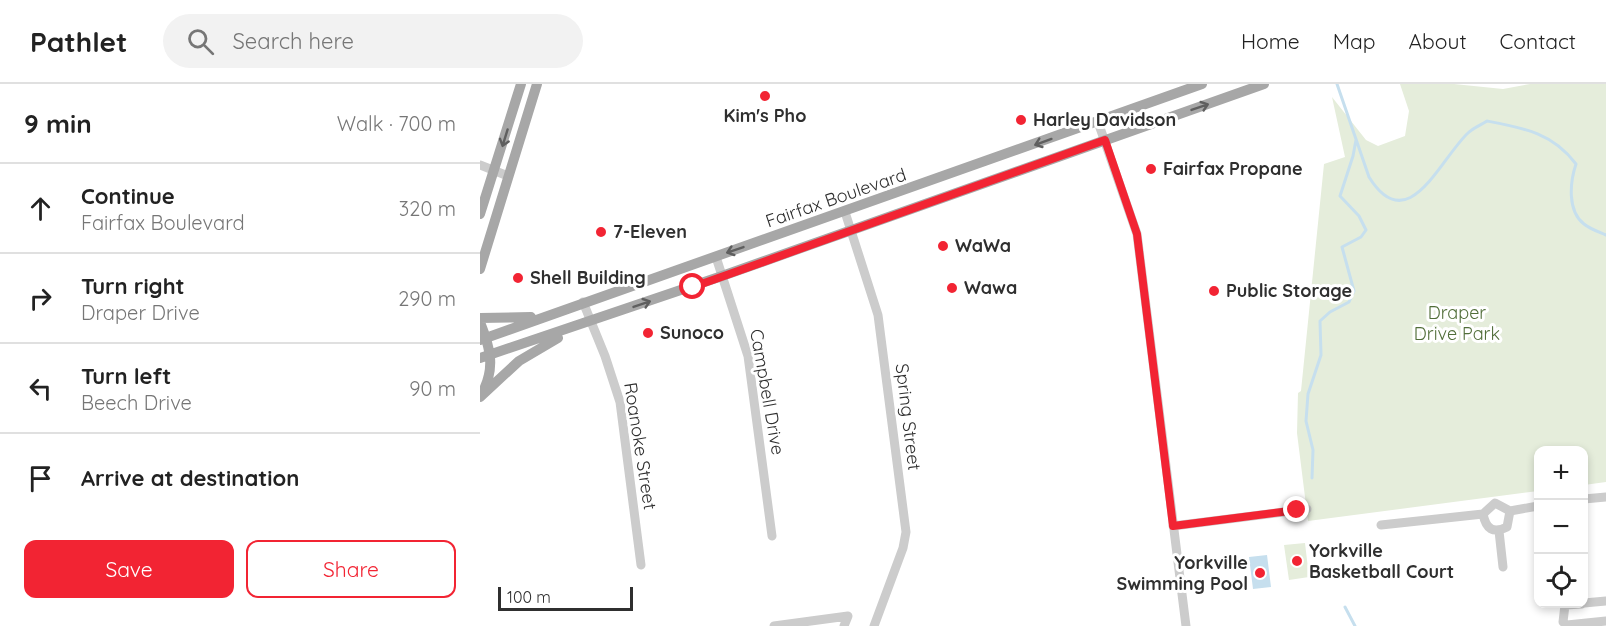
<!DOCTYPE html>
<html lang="en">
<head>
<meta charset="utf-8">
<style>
	body { margin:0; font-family:Quicksand,sans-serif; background:#f2f2f2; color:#222 }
	.controls { position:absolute; right:18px; bottom:18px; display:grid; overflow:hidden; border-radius:12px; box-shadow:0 3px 9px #0003 }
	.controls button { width:54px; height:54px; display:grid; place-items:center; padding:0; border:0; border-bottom:2px solid #e0e0e0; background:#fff; color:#222; font:30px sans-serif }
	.scale { position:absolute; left:18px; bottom:15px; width:135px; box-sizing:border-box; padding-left:6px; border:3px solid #2f2f2f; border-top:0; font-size:16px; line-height:21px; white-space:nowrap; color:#2f2f2f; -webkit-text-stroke:4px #fff; paint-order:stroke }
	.stop { position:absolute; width:18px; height:18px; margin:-14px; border:4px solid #f22433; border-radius:50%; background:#fff }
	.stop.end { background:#f22433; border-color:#fff; box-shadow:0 2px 6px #0008 }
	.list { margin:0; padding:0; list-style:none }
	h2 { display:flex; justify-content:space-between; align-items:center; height:78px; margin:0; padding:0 24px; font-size:26px }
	h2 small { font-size:20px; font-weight:400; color:#767676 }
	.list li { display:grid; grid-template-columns:39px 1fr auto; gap:18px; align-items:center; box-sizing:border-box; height:90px; padding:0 24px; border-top:2px solid #e0e0e0 }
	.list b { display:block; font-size:22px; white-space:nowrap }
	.list p { margin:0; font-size:20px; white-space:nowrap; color:#767676 }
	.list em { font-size:20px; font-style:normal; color:#767676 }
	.actions { display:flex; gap:12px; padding:18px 24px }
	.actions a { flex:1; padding:14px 0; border:2px solid #f22433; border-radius:12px; text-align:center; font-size:21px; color:#f22433 }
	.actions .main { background:#f22433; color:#fff }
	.icon { flex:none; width:33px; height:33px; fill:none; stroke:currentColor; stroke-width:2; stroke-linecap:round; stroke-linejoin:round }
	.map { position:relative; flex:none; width:1126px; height:542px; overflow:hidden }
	header { display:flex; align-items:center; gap:36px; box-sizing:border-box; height:84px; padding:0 30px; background:#fff; border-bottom:2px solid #e0e0e0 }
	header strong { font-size:28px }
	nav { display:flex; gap:33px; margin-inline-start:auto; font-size:21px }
	.search { width:420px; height:54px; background:#f2f2f2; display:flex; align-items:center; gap:15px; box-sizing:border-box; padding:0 21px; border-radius:33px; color:#767676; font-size:22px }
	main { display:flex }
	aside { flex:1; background:#fff }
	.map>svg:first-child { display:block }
</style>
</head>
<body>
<header>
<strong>Pathlet</strong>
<div class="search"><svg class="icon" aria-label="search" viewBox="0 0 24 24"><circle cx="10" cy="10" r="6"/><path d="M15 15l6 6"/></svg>Search here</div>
<nav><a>Home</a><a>Map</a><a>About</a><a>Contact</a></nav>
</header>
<main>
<aside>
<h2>9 min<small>Walk · 700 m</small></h2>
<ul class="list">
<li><svg class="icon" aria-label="ahead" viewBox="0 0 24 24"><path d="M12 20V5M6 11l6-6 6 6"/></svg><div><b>Continue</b><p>Fairfax Boulevard</p></div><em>320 m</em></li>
<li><svg class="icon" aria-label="right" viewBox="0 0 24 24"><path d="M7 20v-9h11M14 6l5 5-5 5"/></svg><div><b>Turn right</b><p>Draper Drive</p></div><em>290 m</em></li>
<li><svg class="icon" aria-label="left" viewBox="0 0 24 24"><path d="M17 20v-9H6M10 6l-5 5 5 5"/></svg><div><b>Turn left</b><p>Beech Drive</p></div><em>90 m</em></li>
<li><svg class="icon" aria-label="arrive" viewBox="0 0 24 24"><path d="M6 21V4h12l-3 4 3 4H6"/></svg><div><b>Arrive at destination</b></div></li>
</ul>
<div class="actions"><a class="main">Save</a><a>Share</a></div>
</aside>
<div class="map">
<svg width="1126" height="542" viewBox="0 0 1126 542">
	<rect width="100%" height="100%" fill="#fff"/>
	<path fill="#e5eddb" d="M920,0H974L1023,5L1050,0H1126V398L1104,401V366H1058V407L828,437L817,349L818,309L821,307L844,80L865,73L852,13L886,56L898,62L925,52L929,27Z
		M825,459L829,493L809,496L804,461Z"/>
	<path fill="#c6dfee" d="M787,471L791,503L773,505L769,473Z"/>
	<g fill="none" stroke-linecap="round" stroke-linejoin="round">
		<path stroke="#c6dfee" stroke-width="3" d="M857,0L889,93C928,156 960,75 988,49C993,44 1001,41 1007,37C1044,44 1073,49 1096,80C1090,98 1087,127 1104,140C1110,145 1119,148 1126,151
			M832,394L833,366L826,337L828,310L841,271L840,237L850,228L869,218L874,207L862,163L881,153L886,146L879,132L860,112L873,72L876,56
			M865,523L875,542"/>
		<path stroke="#ccc" stroke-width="9" d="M618,38L657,150L706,542
			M0,81L28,92
			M365,128L398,231L426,448L423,464L394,542
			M236,173L268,272L292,452
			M103,218L125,272L140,318L161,481
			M1104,415L1126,413
			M1003,430C1006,445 1013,450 1027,443L1030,427
			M901,441L1003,430L1015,419L1030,427L1058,422
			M693,442L827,425
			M1019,447L1023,483
			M1104,519L1126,517
			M1102,520L1085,521L1083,538L1087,541L1126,537
			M294,542L368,532L364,542"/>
		<path stroke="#a7a7a7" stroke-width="10" d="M0,130L41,0
			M0,185L57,0
			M0,234L51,233
			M0,238C10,263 16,284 2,309
			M0,256L722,0
			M0,274L242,192L784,0
			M0,313L39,277L78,254"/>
	</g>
	<defs><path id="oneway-shaft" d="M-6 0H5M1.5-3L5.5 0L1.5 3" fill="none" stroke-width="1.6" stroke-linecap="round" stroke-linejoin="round" transform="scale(1.5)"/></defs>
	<g stroke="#5f5f5f">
		<use href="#oneway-shaft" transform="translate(720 23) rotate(-19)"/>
		<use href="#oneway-shaft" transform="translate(25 54) rotate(107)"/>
		<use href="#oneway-shaft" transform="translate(563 58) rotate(160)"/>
		<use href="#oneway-shaft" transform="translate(255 166) rotate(161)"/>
		<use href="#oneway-shaft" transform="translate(162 220) rotate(-19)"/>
	</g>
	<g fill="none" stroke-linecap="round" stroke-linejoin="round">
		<path stroke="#f22433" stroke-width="8" d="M213,203L625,56L657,150L693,442L817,426"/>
	</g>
	<g fill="#f22433" stroke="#fff" stroke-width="2">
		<circle cx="285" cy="12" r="6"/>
		<circle cx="541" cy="36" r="6"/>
		<circle cx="671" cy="85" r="6"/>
		<circle cx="121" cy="148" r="6"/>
		<circle cx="463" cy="162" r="6"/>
		<circle cx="38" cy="194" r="6"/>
		<circle cx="472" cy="204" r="6"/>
		<circle cx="734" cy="207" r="6"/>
		<circle cx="168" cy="249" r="6"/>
		<circle cx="817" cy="477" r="6"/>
		<circle cx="780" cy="489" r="6"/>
	</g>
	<g text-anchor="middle" stroke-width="6" stroke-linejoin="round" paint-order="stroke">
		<g font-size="18" font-weight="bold" fill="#2f2f2f" stroke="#fff" text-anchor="start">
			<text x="285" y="38" text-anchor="middle">Kim's Pho</text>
			<text x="553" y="42">Harley Davidson</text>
			<text x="683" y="91">Fairfax Propane</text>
			<text x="133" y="154">7-Eleven</text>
			<text x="475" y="168">WaWa</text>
			<text x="50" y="200">Shell Building</text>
			<text x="484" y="210">Wawa</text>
			<text x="746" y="213">Public Storage</text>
			<text x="180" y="255">Sunoco</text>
			<text x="829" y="473">Yorkville<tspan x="829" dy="21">Basketball Court</tspan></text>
			<text x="768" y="485" text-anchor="end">Yorkville<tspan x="768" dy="21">Swimming Pool</tspan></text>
		</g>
		<g font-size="18" fill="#2f2f2f" stroke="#fff">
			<text transform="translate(356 114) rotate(-19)" y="6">Fairfax Boulevard</text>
			<text transform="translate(287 308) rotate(80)" y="6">Campbell Drive</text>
			<text transform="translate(428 333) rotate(83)" y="6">Spring Street</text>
			<text transform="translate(160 362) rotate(81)" y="6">Roanoke Street</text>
		</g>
		<g font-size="18" fill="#516e39" stroke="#fff">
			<text x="977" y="235">Draper<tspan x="977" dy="21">Drive Park</tspan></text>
		</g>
	</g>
</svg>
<div class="controls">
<button>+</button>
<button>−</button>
<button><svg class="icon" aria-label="locate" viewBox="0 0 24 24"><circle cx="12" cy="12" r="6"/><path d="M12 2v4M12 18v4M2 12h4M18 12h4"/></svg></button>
</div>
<div class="scale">100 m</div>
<div class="stop" style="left:213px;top:203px"></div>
<div class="stop end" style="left:817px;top:426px"></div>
</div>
</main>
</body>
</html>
